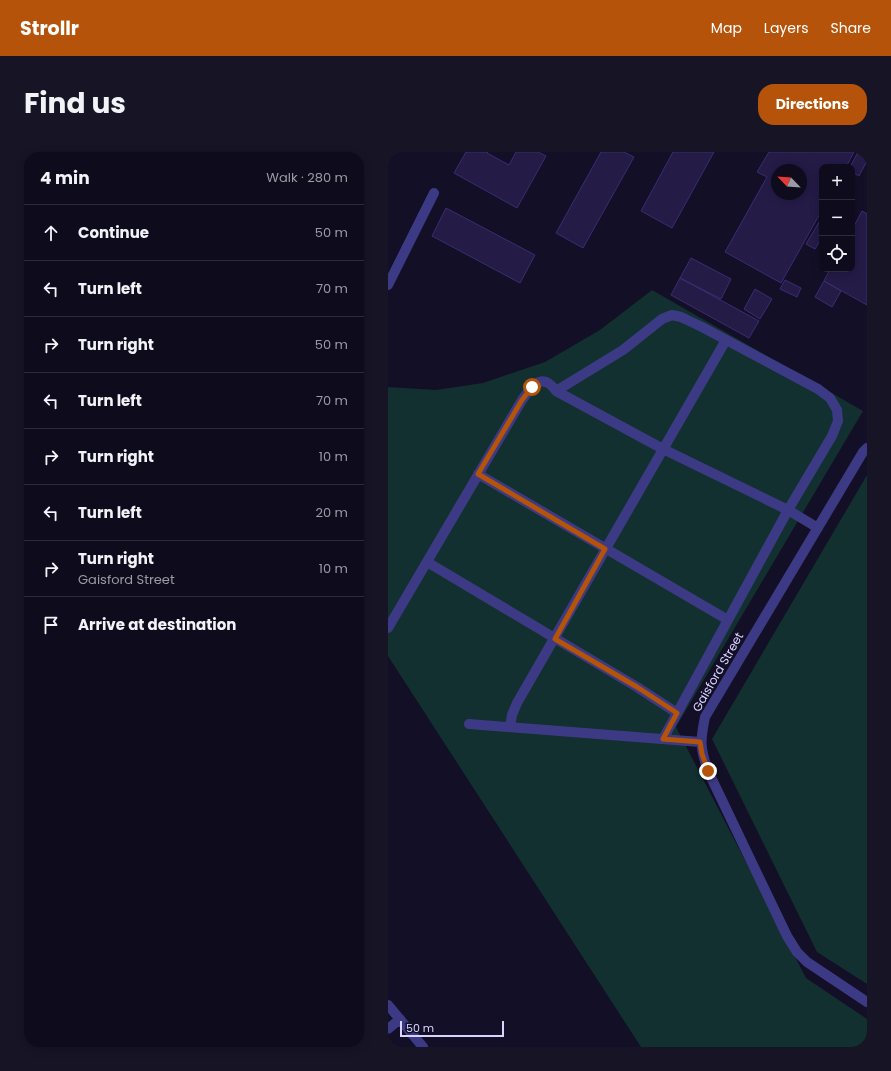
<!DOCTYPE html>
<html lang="en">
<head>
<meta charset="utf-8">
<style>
	body { margin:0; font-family:Poppins,sans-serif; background:#171425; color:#f1f3f6 }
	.controls { position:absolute; right:12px; top:12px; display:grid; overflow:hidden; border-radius:8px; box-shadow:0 2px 10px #0003 }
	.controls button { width:36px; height:36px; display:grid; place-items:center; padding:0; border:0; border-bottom:1px solid #2e2b3b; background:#0e0b1c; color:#f1f3f6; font:20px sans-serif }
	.compass { position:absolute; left:383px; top:12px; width:36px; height:36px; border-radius:50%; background:#0e0b1c; box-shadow:0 2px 10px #0003; rotate:295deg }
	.scale { position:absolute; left:12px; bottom:10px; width:104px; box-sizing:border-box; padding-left:4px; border:2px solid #d9d4ff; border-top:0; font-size:11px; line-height:14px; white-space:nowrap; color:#d9d4ff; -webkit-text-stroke:3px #130f26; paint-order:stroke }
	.stop { position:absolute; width:12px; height:12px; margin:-9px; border:3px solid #b45309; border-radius:50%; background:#fff }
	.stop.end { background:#b45309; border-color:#fff; box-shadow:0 1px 4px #0008 }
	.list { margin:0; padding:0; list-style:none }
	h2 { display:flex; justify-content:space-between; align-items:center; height:52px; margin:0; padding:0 16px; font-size:17px }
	h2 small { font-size:13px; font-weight:400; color:#9b9ba3 }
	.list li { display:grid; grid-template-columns:26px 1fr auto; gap:12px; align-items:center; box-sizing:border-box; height:56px; padding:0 16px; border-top:1px solid #2e2b3b }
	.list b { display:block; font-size:15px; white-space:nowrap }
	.list p { margin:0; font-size:13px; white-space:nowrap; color:#9b9ba3 }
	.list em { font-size:13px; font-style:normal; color:#9b9ba3 }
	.icon { flex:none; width:22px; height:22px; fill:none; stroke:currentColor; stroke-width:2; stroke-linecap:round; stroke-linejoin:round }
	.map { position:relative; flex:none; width:479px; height:895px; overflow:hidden; border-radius:16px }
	header { display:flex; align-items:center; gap:24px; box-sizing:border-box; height:56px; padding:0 20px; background:#b45309; color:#fff }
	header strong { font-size:19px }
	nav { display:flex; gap:22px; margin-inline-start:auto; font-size:14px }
	.intro { display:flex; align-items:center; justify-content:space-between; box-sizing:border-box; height:96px; padding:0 24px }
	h1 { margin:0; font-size:28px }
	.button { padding:10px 18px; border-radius:16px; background:#b45309; color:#fff; font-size:14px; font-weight:700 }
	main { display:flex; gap:24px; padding:0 24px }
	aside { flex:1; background:#0e0b1c; border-radius:16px; box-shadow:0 2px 10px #0003 }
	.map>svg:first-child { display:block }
</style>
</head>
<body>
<header>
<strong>Strollr</strong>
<nav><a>Map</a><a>Layers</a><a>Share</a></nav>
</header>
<div class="intro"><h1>Find us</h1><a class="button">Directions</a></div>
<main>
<aside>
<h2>4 min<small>Walk · 280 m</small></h2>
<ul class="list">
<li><svg class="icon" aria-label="ahead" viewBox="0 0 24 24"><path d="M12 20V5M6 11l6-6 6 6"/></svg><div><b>Continue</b></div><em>50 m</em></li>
<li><svg class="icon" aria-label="left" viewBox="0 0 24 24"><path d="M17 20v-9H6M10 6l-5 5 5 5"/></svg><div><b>Turn left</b></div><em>70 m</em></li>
<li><svg class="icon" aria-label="right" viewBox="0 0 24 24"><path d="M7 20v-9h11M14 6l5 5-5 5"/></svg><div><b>Turn right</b></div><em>50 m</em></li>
<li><svg class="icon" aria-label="left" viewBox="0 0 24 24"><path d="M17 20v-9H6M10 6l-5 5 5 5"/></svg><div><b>Turn left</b></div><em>70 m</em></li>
<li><svg class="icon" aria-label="right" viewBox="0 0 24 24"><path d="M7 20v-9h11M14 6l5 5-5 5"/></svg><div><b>Turn right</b></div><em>10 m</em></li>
<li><svg class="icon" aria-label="left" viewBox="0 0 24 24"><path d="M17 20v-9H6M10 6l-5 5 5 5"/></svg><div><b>Turn left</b></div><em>20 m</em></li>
<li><svg class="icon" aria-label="right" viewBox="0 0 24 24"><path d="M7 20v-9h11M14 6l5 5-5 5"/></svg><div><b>Turn right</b><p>Gaisford Street</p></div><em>10 m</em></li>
<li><svg class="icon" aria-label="arrive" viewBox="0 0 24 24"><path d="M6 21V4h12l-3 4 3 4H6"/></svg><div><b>Arrive at destination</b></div></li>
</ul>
</aside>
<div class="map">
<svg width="479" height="895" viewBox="0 0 479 895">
	<rect width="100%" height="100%" fill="#130f26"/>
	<path fill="#12302f" d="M264,138L475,259L288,575L418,826L479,867V895H253L0,504V235L48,238L95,231L157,210L212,178Z
		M479,323V832L429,800L324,587Z"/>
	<path fill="#241b47" stroke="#3b2d73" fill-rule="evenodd" d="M78,0H100L99,1L121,13L128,0H150L158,4L129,56L66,21Z
		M213,0H236L246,5L195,96L168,81Z
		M285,0H326L284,76L253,59Z
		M381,0H466L458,15H434V58L393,131L337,100L379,25L369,20ZM389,18H413V42H389Z
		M470,0H479V9L471,24L464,20V15H462Z
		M58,56L147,103L132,131L44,84Z
		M474,59L479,62V153L436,129L442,117H464V78Z
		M434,65V85L427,97L418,92Z
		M303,106L343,127L333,147L292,126Z
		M292,126L371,169L361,186L283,143Z
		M397,128L413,136L409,145L392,137Z
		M436,129L453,139L444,155L427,145Z
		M367,137L384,147L372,167L356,157Z"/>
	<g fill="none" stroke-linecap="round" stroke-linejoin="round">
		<path stroke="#3d3a85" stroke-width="10" d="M0,133L46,41
			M168,239L235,198L274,167L284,163L293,165L314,175L430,237L442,246L449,258L450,269L444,284L400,358L275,587
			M479,296L475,300L317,565C312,589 312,596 320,619L399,784L409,800L419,810L479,850
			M90,322L340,468
			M39,410L249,535L289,561
			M0,476L134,248C144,234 154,219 168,239L275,297L400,358L430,376
			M81,572L312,590
			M122,575L124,563L129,551L338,188
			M0,853L35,895
			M0,877L12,867"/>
	</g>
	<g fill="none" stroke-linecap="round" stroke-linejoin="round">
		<path stroke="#b45309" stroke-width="5" d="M144,235L134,248L90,322L217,397L167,487L249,535L289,561L275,587L312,590L314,602L320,619"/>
	</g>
	<g text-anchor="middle" stroke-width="3.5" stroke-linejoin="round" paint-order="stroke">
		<g font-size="12" fill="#d9d4ff" stroke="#130f26">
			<text transform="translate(330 520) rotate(-60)" y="4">Gaisford Street</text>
		</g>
	</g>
</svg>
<div class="controls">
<button>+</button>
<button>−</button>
<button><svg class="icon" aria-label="locate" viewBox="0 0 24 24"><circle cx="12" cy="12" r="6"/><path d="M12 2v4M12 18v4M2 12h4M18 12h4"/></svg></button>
</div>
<svg class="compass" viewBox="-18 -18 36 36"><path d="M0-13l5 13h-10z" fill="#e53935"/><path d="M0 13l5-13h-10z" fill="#9b9ba3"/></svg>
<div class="scale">50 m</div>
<div class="stop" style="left:144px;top:235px"></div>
<div class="stop end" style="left:320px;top:619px"></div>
</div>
</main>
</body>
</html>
